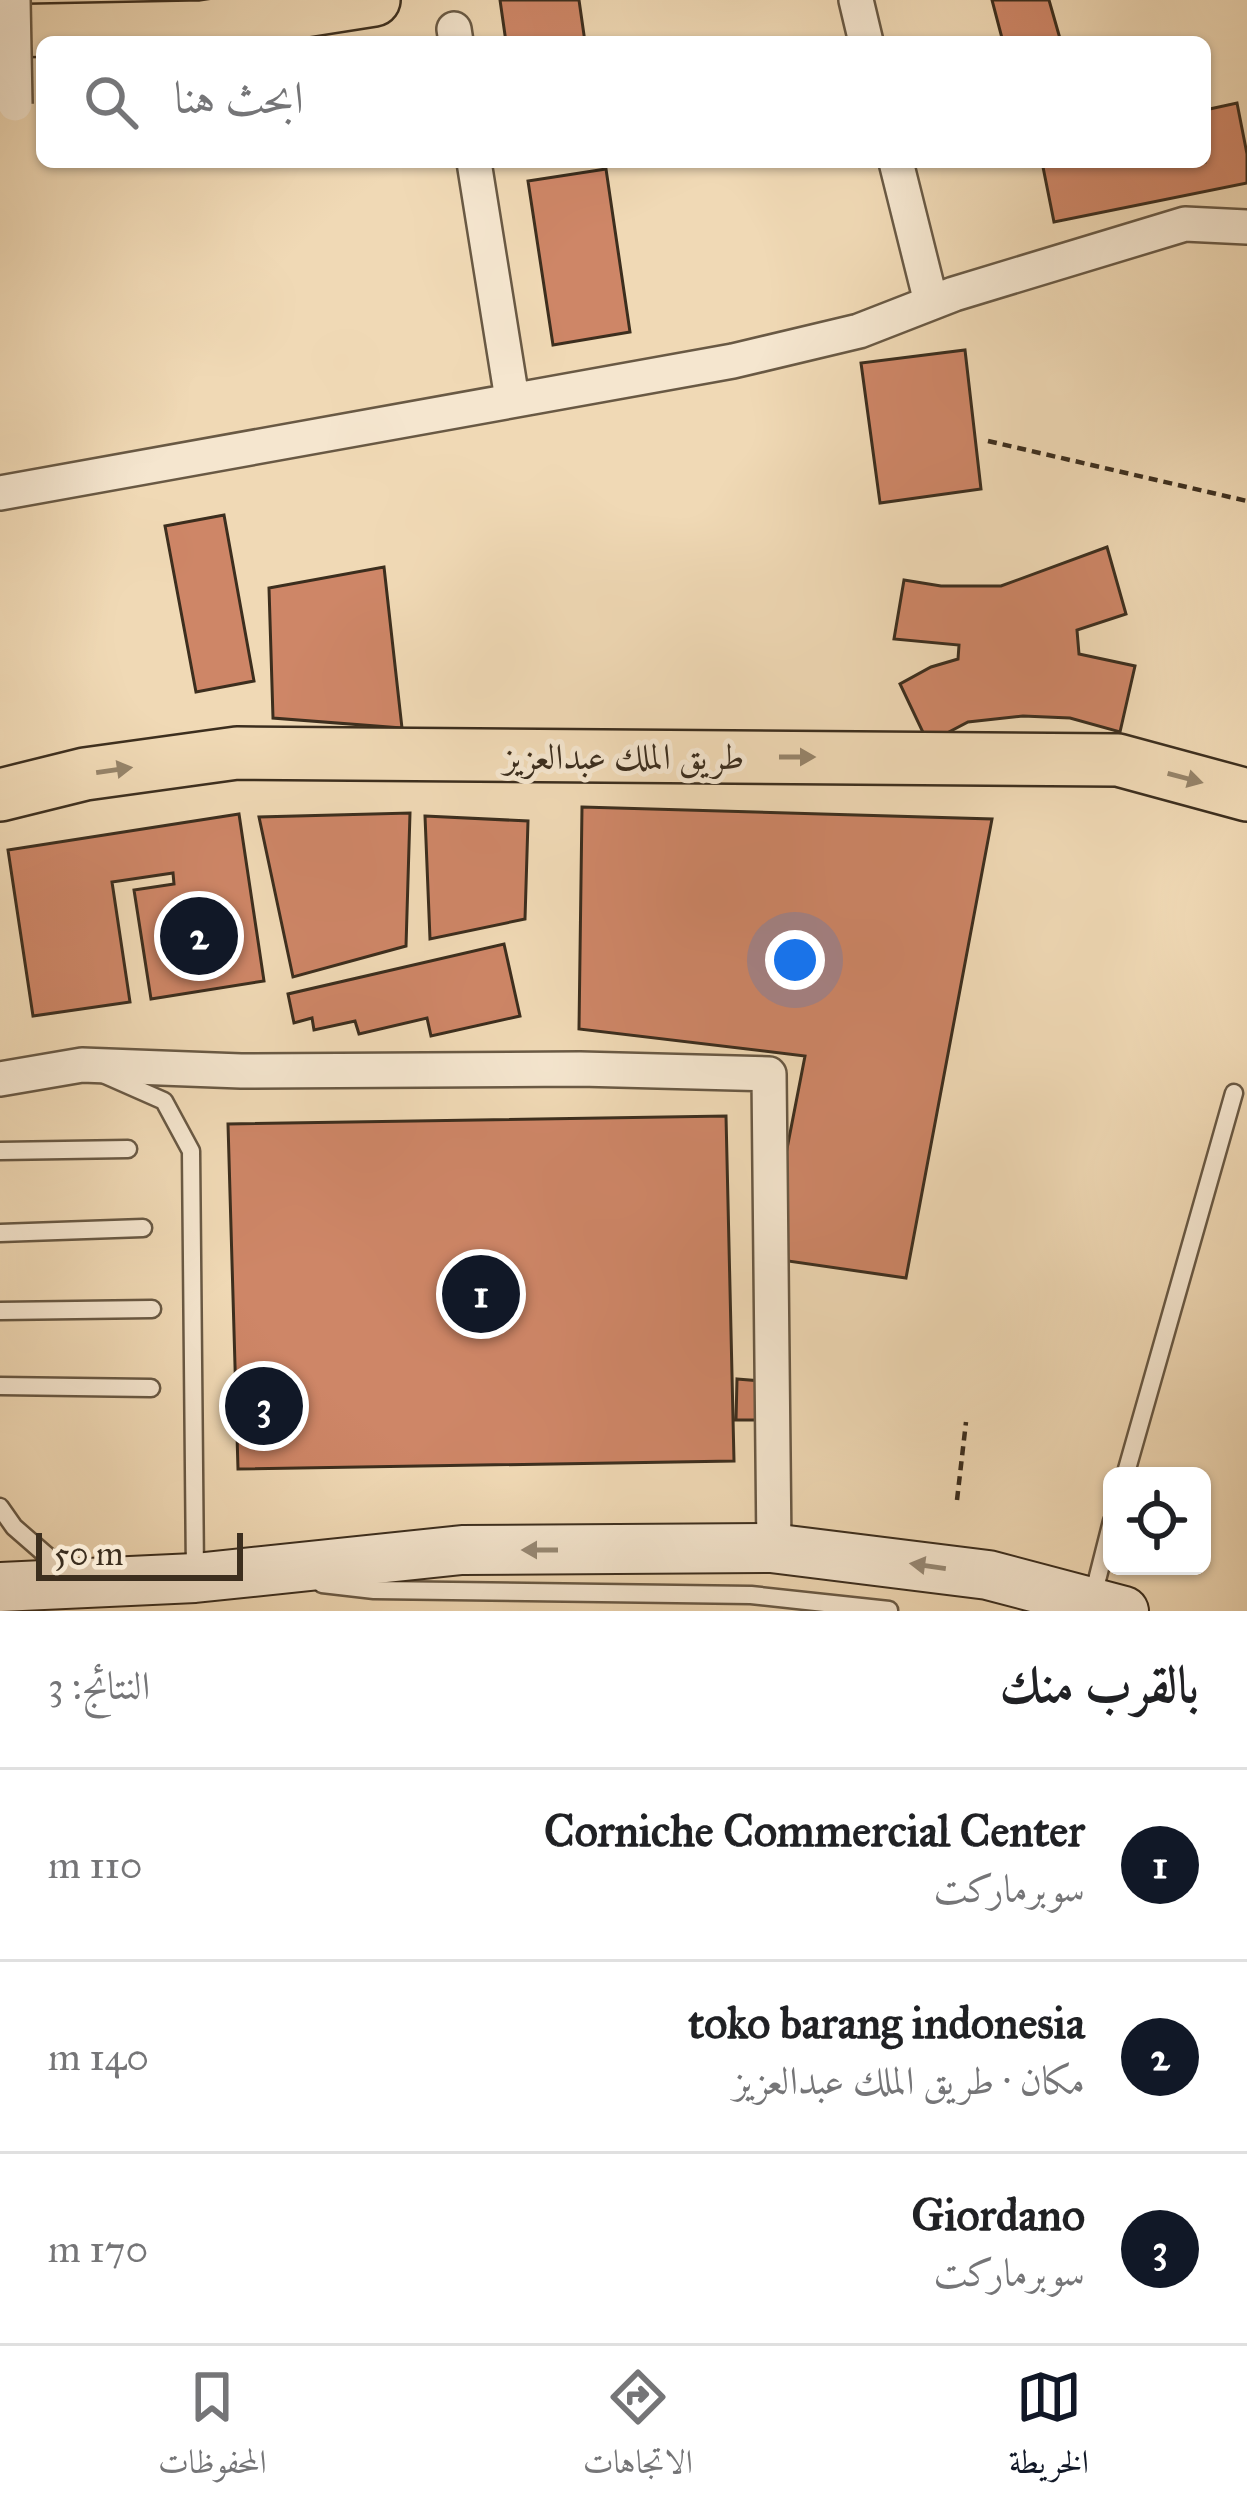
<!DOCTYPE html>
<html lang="ar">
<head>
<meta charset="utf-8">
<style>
	body { margin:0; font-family:"IM FELL Great Primer",Amiri,serif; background:#f2f2f2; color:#202124; direction:rtl }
	.controls { position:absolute; right:36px; bottom:36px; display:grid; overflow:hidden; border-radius:18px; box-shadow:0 3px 9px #0004 }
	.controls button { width:108px; height:108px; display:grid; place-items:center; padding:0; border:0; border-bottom:3px solid #e0e0e0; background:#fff; color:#202124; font:60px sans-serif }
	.scale { position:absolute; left:36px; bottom:30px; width:207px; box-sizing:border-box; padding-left:12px; border:6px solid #3c2e1e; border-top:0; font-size:33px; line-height:42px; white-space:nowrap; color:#3c2e1e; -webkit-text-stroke:9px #f5e6cf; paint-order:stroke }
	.you { position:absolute; left:795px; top:960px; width:42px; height:42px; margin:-30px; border:9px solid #fff; border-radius:50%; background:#1a73e8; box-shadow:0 0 0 18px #1a73e833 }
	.badge { display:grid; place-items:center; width:78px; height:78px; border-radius:50%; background:#111827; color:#fff; font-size:39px; font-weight:700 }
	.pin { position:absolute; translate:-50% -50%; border:6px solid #fff; box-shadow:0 3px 12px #0006 }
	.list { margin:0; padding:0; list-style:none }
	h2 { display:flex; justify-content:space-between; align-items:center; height:156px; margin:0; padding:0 48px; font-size:51px }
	h2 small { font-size:39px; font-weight:400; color:#757577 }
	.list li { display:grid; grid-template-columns:78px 1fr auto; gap:36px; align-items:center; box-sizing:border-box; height:192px; padding:0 48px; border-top:3px solid #e0e0e0 }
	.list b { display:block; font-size:45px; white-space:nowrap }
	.list p { margin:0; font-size:39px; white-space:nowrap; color:#757577 }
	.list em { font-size:39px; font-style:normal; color:#757577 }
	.icon { flex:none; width:66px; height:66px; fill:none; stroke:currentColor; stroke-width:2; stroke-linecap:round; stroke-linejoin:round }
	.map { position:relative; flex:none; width:1247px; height:1611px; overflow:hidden; direction:ltr }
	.search { position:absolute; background:#fff; box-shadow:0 3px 9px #0004; left:36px; right:36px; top:36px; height:132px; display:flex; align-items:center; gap:30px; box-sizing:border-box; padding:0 42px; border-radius:18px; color:#757577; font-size:45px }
	.sheet { height:732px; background:#fff }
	nav { display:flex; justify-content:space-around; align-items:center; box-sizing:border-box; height:168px; border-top:3px solid #e0e0e0; background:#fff; font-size:33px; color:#757577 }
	nav a { display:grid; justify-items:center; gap:6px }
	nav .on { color:#111827 }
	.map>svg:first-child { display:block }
</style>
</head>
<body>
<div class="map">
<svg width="1247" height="1611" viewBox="0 0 1247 1611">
	<rect width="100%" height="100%" fill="#f0d9b5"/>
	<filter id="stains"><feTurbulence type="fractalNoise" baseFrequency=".00167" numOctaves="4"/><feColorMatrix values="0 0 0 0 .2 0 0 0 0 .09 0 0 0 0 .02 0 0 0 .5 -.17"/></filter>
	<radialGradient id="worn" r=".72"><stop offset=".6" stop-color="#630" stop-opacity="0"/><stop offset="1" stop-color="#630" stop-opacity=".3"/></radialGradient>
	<path fill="#ce8667" stroke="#3c2e1e" stroke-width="3" d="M500,0H579L585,42H506Z
		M992,0H1049L1061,42H1003Z
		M1237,103L1247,154V183L1054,222L1042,162H1205V110Z
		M606,169L630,332L553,345L528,181Z
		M965,350L981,489L880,503L861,363Z
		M224,515L254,681L196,692L165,526Z
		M1107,547L1126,614L1077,630L1079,654L1135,666L1120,732L1070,718L1023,716L968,722L928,743L900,684L931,667L958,659L959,645L894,639L904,580L941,586H1001Z
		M384,567L402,728L273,718L269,588Z
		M582,807L992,819L906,1278L781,1260L772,1226L805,1056L579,1029Z
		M410,813L406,946L293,977L259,817Z
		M239,814L264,981L151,999L134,890L174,884L173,873L112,882L130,1002L33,1016L8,850Z
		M425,816L528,821L525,919L430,939Z
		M504,944L520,1016L431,1036L427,1018L359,1034L355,1021L314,1030L312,1018L294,1023L288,994Z
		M726,1116L734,1461L238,1469L228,1124Z
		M737,1379L761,1381L762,1420H736Z"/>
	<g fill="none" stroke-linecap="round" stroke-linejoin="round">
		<defs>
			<path id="lane" d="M105,1075L164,1101L191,1151L195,1574
				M0,1151L128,1149
				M0,1233L143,1228
				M0,1311L152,1309
				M0,1386L151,1388
				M1125,1476L1234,1093
				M0,1507L14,1527L68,1574
				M322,1584L374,1590L751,1595L889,1610
				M1092,1600L1112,1521"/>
			<path id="street" d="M856,0L866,42
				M454,29L456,42
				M474,162L512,399
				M896,162L931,302
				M0,493L733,361L859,331L954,294L1185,224L1247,227
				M0,1079L82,1065L241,1071L580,1069L769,1074L774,1550"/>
			<path id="secondary" d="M0,1587L195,1578L462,1550L771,1548L988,1575L1124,1611"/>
			<path id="primary" d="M0,31L203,27L374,0
				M0,795L85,774L237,753L1118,760L1247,795"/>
		</defs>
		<use href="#lane" stroke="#695944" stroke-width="21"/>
		<use href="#street" stroke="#695944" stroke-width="38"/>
		<use href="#secondary" stroke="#3c2e1e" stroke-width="52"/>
		<use href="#primary" stroke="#3c2e1e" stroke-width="56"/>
		<path stroke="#3c2e1e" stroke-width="4.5" stroke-dasharray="9 6" stroke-linecap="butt" d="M988,441L1247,501
			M957,1500L966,1422"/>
		<use href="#lane" stroke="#f5e6cf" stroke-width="16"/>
		<use href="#street" stroke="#f5e6cf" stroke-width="33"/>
		<use href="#secondary" stroke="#f5e6cf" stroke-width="48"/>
		<use href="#primary" stroke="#f0d9b5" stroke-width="51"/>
		<defs>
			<path id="street-bridge" d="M13,0L15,104"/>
		</defs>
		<use href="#street-bridge" stroke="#695944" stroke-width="38" stroke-linecap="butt"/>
		<use href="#street-bridge" stroke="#f5e6cf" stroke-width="33"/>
	</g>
	<defs><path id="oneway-solid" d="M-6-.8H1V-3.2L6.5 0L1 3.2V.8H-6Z" transform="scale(3)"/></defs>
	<g fill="#96846a">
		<use href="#oneway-solid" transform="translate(797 757)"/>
		<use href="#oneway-solid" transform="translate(114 770) rotate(-8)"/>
		<use href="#oneway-solid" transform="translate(1185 778) rotate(15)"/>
	</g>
	<g fill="#988a76">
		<use href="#oneway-solid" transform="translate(540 1550) rotate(180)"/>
		<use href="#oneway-solid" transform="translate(928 1566) rotate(-172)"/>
	</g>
	<g text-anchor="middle" stroke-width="10" stroke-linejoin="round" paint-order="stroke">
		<g font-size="36" fill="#3c2e1e" stroke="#f5e6cf">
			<text x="624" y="769">طريق الملك عبدالعزيز</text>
		</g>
	</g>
	<rect width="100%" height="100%" filter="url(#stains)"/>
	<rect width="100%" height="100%" fill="url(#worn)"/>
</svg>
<div class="controls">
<button><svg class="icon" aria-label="locate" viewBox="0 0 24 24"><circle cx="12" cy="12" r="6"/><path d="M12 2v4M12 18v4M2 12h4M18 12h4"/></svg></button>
</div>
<div class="scale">50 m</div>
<div class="you"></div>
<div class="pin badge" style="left:481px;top:1294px">1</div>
<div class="pin badge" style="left:199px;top:936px">2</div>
<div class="pin badge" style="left:264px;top:1406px">3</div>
<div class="search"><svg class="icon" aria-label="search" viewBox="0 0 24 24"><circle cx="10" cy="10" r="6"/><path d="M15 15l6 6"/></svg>ابحث هنا</div>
</div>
<section class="sheet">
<h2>بالقرب منك<small>النتائج: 3</small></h2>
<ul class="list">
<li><span class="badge">1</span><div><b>Corniche Commercial Center</b><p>سوبرماركت</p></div><em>110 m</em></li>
<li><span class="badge">2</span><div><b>toko barang indonesia</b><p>مكان · طريق الملك عبدالعزيز</p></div><em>140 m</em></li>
<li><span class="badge">3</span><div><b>Giordano</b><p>سوبرماركت</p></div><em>170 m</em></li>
</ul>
</section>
<nav>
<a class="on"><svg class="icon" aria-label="map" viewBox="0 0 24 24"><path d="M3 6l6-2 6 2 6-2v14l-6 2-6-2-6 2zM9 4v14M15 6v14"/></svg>الخريطة</a>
<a><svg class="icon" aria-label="directions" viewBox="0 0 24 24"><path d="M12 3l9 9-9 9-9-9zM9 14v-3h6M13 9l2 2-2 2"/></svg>الاتجاهات</a>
<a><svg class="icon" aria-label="saved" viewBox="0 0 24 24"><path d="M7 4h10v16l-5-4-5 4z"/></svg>المحفوظات</a>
</nav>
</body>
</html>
